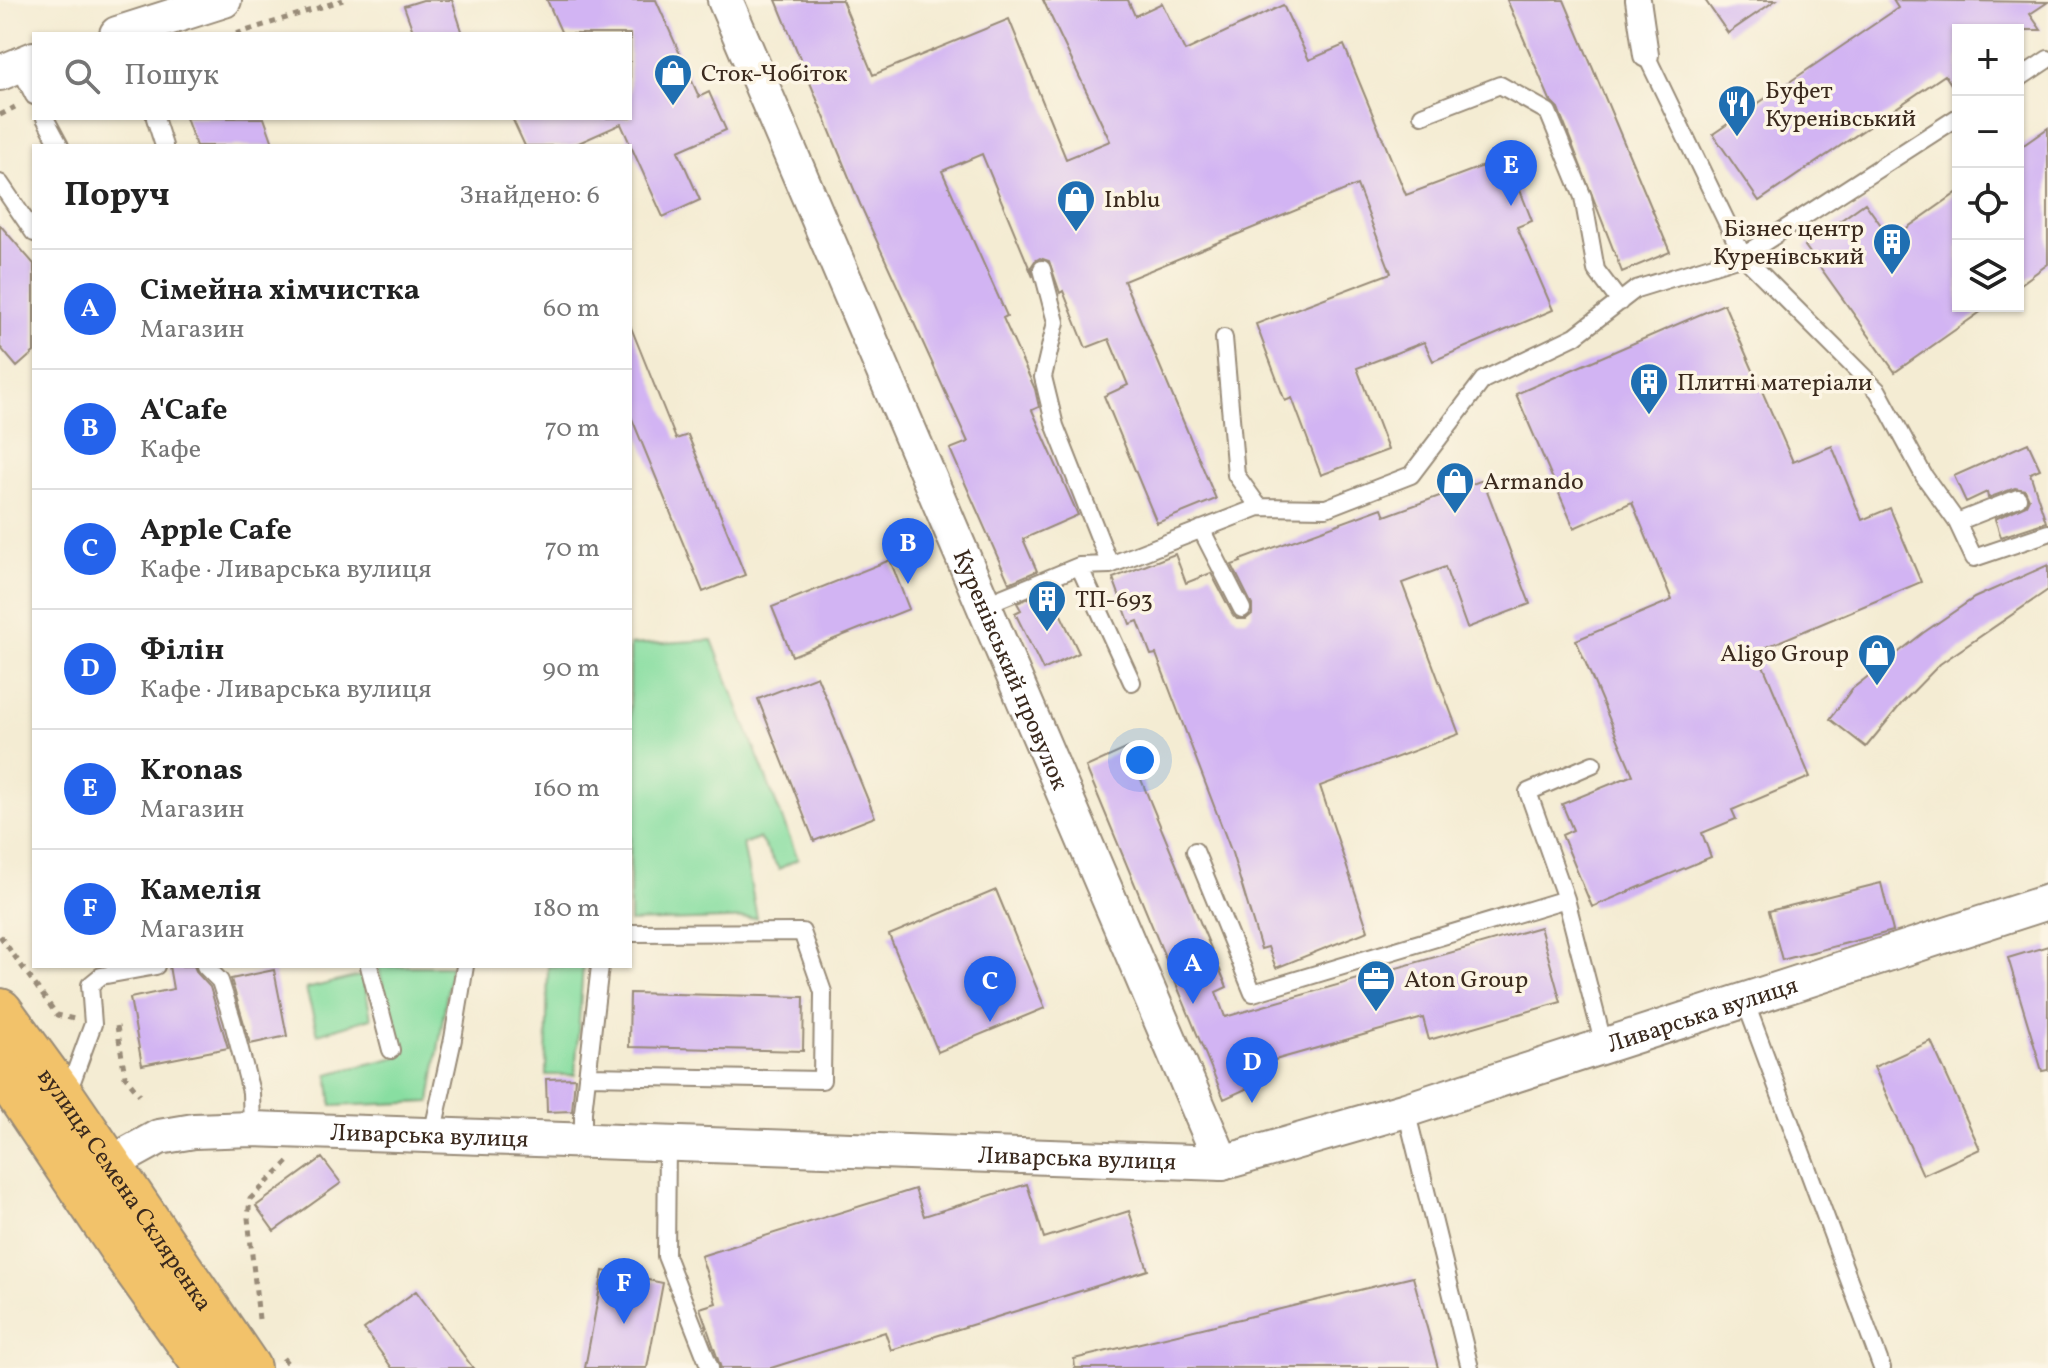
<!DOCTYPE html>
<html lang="uk">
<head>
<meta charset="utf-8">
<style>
	body { margin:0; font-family:Vollkorn,serif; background:#f6f6f6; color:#222 }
	.controls { position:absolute; right:24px; top:24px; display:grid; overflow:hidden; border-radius:0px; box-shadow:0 2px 6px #0004 }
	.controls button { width:72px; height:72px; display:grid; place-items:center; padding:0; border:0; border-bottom:2px solid #e0e0e0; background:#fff; color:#222; font:40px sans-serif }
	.you { position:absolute; left:1140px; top:760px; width:28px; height:28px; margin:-20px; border:6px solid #fff; border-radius:50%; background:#1a73e8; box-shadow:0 0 0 12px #1a73e833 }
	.badge { display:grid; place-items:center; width:52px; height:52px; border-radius:50%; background:#2563eb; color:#fff; font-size:26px; font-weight:700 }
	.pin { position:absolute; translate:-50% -66px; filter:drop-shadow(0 2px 4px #0008) }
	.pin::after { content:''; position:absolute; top:42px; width:28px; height:24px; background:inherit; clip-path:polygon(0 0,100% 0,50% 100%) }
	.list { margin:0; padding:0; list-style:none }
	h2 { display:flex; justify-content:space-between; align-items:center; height:104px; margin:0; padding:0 32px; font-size:34px }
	h2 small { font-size:26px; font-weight:400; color:#767676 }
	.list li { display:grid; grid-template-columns:52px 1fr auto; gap:24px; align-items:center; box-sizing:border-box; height:120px; padding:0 32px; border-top:2px solid #e0e0e0 }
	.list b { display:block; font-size:30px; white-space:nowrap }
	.list p { margin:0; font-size:26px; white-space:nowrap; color:#767676 }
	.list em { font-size:26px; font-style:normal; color:#767676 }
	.icon { flex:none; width:44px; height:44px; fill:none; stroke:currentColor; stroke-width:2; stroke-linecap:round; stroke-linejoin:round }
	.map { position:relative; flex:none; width:2048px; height:1368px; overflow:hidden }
	.search { position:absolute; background:#fff; box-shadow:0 2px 6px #0004; left:32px; top:32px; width:600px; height:88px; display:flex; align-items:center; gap:20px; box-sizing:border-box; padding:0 28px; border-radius:0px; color:#767676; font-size:30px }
	.panel { position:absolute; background:#fff; box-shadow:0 2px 6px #0004; left:32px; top:144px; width:600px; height:824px; border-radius:0px }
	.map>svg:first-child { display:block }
</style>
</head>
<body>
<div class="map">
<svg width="2048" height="1368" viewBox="0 0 2048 1368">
	<rect width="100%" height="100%" fill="#fcf5e5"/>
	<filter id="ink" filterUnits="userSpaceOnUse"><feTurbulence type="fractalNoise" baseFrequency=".0125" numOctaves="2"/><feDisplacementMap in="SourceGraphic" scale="16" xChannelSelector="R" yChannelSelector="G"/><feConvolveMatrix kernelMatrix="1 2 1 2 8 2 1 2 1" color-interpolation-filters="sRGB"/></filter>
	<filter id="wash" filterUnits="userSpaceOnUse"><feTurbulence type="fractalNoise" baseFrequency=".006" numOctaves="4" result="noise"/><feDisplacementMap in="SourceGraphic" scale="32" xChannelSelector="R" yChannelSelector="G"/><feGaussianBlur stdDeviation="1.8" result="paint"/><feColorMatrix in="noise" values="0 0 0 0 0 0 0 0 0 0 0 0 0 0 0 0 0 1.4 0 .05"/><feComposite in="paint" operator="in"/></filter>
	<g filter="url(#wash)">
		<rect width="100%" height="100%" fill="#f4ecd3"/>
		<path fill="#88dea1" stroke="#628460" stroke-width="2" d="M712,640L798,859L779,869L759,838L743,844L757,918L630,922V645Z
			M378,966H451L430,1102L332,1106L328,1074L401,1056Z
			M548,966H583L575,1075H546Z
			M363,975L371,1018L318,1034L306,989Z"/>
		<g id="blocks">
			<path fill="#d2b4f3" d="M423,0H452L463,34H414L404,6Z
				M547,0H656L699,97L709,92L726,130L678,151L700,200L663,217L621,124L572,146H525L512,118H630V34H562Z
				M776,0H842L873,75L1009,19L1066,159L1110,141L1043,0H1128L1135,16L1162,3L1185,51L1283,5L1309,60L1344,45L1406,195L1507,157L1532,221L1517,227L1553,310L1433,361L1424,342L1357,368L1388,450L1321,475L1292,398L1285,401L1256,324L1391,273L1357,185L1124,281L1216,499L1157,523L1104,396L1128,385L1109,339L1086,348L1063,291L1060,293L1049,261L1040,258L1035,261L1031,267L1033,277L982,154L942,171L1007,316L1003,318L1035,389L1039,407L1032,410L1078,515L1023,539L1037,571L1009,583L950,449L968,442L860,204Z
				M1507,0H1564L1670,252L1622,272L1558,108L1550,100Z
				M1705,0H1776L1728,33Z
				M1893,0L2048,2L2030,14L2041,30H1958V95L1945,75L1759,201L1713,134L1898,8Z
				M186,118H264L274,146H196Z
				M2048,128V264L2018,286V149Z
				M1958,192V306H1989L1895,372L1805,246L1865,203L1891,239Z
				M0,225L34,264V352L17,367L0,347Z
				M1724,304L1793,462L1832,446L1862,520L1890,508L1921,582L1757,651L1810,777L1732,810L1736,819L1702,833L1711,857L1592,907L1562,835L1573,830L1562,804L1633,775L1576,640L1672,600L1632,502L1574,528L1516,394Z
				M630,325L676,439L688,435L745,575L703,592L630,414Z
				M2028,443L2040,469L2030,473L2046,522L2001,537L1995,519L2026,505L2029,499L2025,490L2015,488L1988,498L1987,492L1966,502L1954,476Z
				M1483,480L1530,604L1467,628L1445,567L1402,583L1459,734L1320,786L1368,931L1276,968L1268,947L1261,949L1232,853L1156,654L1151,655L1138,621L1130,624L1113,578L1175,554L1186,583L1211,573L1233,615L1237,619H1246L1252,614V605L1232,565L1241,562L1240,560L1382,508L1385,516Z
				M890,560L909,609L792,656L772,607Z
				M2048,565V590L1940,664L1902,703L1866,747L1830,719L1852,689L1923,633L1974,598Z
				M1046,591L1048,597L1052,596L1079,653L1043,670L1015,613L1021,610L1017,603Z
				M817,676L875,817L814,841L758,699Z
				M1128,748L1227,987L1216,992L1225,1017L1540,927L1561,1002L1429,1040L1423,1018L1250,1067L1257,1084L1224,1099L1086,767Z
				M1881,883L1893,931L1782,960L1769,911Z
				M996,890L1045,1008L938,1052L889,935Z
				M2048,946V1070L2042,1071L2008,958Z
				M169,966H194L197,973L210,987L228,1048L142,1065L130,998L173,989Z
				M274,970L287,1036L250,1044L231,979Z
				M630,993L804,997L803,1051L629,1047Z
				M1931,1041L1980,1149L1923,1175L1874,1067Z
				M575,1078L572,1111L547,1112L546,1079Z
				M322,1158L341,1183L274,1231L256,1206Z
				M1027,1184L1044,1238L1129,1211L1148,1270L891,1350L885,1332L771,1368H721L700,1308L716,1303L701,1256L915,1189L924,1216Z
				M603,1271L663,1283L647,1368H585Z
				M1413,1277L1438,1368H1075L1074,1359Z
				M416,1291L473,1368H392L364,1329Z"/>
		</g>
	</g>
	<g filter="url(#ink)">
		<use href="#blocks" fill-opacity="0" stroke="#988b78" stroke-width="2"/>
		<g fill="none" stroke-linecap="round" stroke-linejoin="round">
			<defs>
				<path id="service" d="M1646,55L1743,256L1878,391L1924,476L1957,522L1974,558L2048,533
					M18,64L34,96
					M2018,79L2048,59
					M1422,115L1500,85L1548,112L1583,197L1596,270L1620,302
					M45,118L60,146
					M155,118L164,146
					M0,183L34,233
					M1042,269L1056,322L1043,377L1055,426L1110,565
					M1224,338L1236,475L1259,507
					M1957,522L2018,498
					M1201,529L1242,609
					M1079,566L1132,682
					M984,605L1079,566L1110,565L1259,507L1326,508L1411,475L1483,380L1575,336L1636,289L1743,256L1958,117
					M1593,764L1528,792L1566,899L1604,1046
					M1195,851L1253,993L1566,899
					M205,966L220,981L232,1019L251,1092L252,1129
					M369,966L391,1050
					M1745,1001L1882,1368
					M587,1076L822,1080L823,992L802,932L630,933
					M67,1095L93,1024L90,985L101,976L156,966
					M1406,1110L1470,1368
					M432,1135L453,1039L465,966
					M583,1140V1112L600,966
					M667,1143L666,1256L710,1368"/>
				<path id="pedestrian" d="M1638,0L1646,55"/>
				<g id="minor">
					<path id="s1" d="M725,0L1222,1163"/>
					<path d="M117,34L224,0"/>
					<path d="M0,73L34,59"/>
					<path id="s2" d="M88,1176L159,1137L194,1131L252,1129L1222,1163L1406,1110L2048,902"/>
				</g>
				<g id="primary">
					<path id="s3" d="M0,1011L65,1100L248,1368"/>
					<path d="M0,1067L122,1249L207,1368"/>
				</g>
			</defs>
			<use href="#service" stroke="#988b78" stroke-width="20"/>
			<use href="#pedestrian" stroke="#988b78" stroke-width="28"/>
			<use href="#minor" stroke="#988b78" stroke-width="38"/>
			<use href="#primary" stroke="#988b78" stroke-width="48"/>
			<path stroke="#988b78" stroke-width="5" stroke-dasharray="6 6" stroke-linecap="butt" d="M236,34L343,0
				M0,115L15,107
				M0,936L57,1015L74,1019
				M117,1026L125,1076L140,1095
				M259,1319L248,1218L250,1199L288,1162
				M283,1358L291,1368"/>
			<use href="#service" stroke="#fff" stroke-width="16"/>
			<use href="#pedestrian" stroke="#fff" stroke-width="24"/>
			<use href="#minor" stroke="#fff" stroke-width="34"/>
			<use href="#primary" stroke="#f2c26a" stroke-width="44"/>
		</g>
	</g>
	<defs>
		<symbol id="shop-pin" viewBox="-11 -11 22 30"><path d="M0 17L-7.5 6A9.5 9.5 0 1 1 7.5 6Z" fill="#1f6fb2" stroke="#fcf5e5"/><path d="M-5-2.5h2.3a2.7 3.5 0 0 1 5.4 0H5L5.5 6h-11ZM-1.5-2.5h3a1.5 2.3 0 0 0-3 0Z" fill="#fff"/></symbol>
		<symbol id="restaurant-pin" viewBox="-11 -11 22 30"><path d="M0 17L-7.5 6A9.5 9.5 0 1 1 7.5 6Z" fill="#1f6fb2" stroke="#fcf5e5"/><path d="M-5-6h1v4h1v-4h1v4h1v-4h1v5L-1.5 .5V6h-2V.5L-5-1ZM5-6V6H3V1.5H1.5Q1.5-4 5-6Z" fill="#fff"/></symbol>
		<symbol id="building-pin" viewBox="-11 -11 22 30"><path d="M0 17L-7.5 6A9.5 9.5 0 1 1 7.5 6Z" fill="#1f6fb2" stroke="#fcf5e5"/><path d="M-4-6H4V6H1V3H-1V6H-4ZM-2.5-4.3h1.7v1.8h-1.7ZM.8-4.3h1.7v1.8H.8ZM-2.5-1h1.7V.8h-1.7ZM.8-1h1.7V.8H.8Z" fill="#fff"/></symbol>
		<symbol id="office-pin" viewBox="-11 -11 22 30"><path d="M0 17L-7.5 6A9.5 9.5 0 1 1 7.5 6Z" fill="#1f6fb2" stroke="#fcf5e5"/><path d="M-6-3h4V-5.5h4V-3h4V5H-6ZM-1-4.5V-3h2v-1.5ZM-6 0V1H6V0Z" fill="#fff"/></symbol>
	</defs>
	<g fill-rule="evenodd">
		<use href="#shop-pin" x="651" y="51" width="44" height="60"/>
		<use href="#restaurant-pin" x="1715" y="82" width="44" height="60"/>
		<use href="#shop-pin" x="1054" y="177" width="44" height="60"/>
		<use href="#building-pin" x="1870" y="220" width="44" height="60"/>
		<use href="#building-pin" x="1627" y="360" width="44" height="60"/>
		<use href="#shop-pin" x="1433" y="459" width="44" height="60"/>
		<use href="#building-pin" x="1025" y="577" width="44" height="60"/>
		<use href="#shop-pin" x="1855" y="631" width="44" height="60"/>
		<use href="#office-pin" x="1354" y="957" width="44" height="60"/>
	</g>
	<g text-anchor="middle" stroke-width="7" stroke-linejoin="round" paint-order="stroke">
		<g font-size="24" fill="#3b2a1e" stroke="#fcf5e5" text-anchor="start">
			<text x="701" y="81">Сток-Чобіток</text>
			<text x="1765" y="98">Буфет<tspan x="1765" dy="28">Куренівський</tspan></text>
			<text x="1104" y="207">Inblu</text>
			<text x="1864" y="236" text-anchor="end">Бізнес центр<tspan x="1864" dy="28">Куренівський</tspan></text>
			<text x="1677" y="390">Плитні матеріали</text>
			<text x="1483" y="489">Armando</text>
			<text x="1075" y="607">ТП-693</text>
			<text x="1849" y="661" text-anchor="end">Aligo Group</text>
			<text x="1404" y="987">Aton Group</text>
		</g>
		<g font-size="24" fill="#3b2a1e" stroke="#fcf5e5">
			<text dy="8" stroke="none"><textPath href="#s1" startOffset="728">Куренівський провулок</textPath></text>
			<text dy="8" stroke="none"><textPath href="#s2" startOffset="1648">Ливарська вулиця</textPath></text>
			<text dy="8" stroke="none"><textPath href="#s2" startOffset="352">Ливарська вулиця</textPath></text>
			<text dy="8" stroke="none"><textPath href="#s2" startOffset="1000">Ливарська вулиця</textPath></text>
			<text dy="8" stroke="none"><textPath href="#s3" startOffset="218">вулиця Семена Скляренка</textPath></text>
		</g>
	</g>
</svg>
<div class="controls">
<button>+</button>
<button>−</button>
<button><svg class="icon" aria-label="locate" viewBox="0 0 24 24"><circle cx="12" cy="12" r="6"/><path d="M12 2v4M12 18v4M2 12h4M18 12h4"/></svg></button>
<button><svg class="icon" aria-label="layers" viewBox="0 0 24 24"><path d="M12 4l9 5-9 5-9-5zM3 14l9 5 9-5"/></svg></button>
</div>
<div class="you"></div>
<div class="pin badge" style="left:1193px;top:1004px">A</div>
<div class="pin badge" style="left:908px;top:584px">B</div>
<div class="pin badge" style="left:990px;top:1022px">C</div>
<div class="pin badge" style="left:1252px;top:1103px">D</div>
<div class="pin badge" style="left:1511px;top:206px">E</div>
<div class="pin badge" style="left:624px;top:1324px">F</div>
<div class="search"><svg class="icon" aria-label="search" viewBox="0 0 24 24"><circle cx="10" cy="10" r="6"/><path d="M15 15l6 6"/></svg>Пошук</div>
<section class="panel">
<h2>Поруч<small>Знайдено: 6</small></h2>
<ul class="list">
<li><span class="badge">A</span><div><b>Сімейна хімчистка</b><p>Магазин</p></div><em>60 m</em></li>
<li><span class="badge">B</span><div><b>A'Cafe</b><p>Кафе</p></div><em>70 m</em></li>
<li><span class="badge">C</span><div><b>Apple Cafe</b><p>Кафе · Ливарська вулиця</p></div><em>70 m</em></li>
<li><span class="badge">D</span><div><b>Філін</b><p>Кафе · Ливарська вулиця</p></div><em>90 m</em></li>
<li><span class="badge">E</span><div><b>Kronas</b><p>Магазин</p></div><em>160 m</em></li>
<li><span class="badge">F</span><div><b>Камелія</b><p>Магазин</p></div><em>180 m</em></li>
</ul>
</section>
</div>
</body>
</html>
